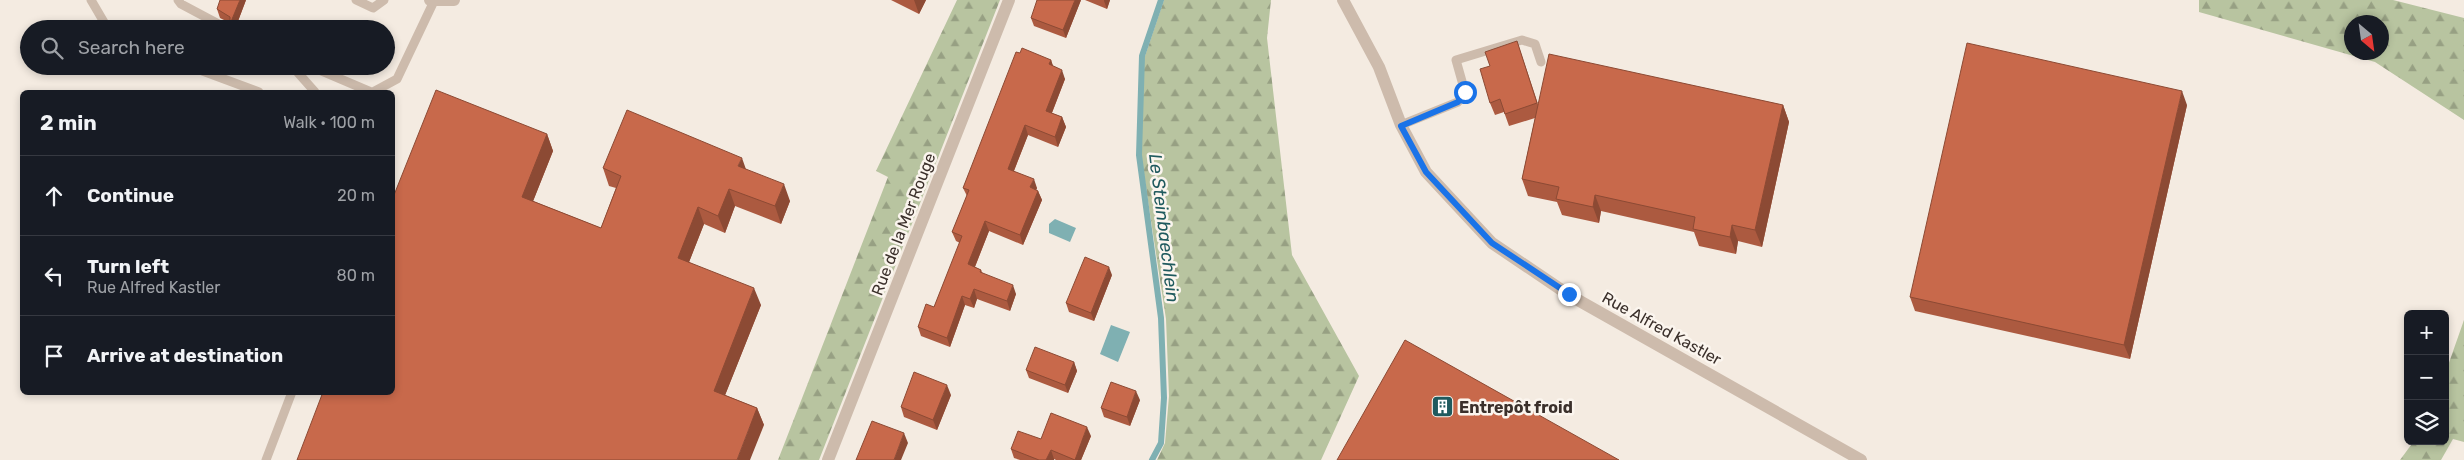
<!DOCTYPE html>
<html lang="en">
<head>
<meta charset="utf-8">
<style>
	body { margin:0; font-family:Rubik,sans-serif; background:#242831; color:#f1f3f6 }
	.controls { position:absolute; right:15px; bottom:15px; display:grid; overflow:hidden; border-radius:8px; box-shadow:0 2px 8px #0003 }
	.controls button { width:45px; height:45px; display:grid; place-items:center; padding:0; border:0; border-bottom:1px solid #363941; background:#171b24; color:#f1f3f6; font:25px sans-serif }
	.compass { position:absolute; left:2344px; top:15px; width:45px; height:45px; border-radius:50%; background:#171b24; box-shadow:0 2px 8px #0003; rotate:151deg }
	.stop { position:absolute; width:15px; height:15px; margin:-11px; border:4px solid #1a73e8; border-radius:50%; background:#fff }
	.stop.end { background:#1a73e8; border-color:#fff; box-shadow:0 1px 5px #0008 }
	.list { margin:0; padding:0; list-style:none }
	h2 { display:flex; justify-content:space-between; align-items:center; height:65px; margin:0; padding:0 20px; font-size:21px }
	h2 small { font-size:16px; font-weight:400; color:#9ea1a6 }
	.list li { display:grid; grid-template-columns:32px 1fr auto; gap:15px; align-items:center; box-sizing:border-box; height:80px; padding:0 20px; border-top:1px solid #363941 }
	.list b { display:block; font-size:19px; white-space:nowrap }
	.list p { margin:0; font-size:16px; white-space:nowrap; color:#9ea1a6 }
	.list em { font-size:16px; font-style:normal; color:#9ea1a6 }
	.icon { flex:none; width:28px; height:28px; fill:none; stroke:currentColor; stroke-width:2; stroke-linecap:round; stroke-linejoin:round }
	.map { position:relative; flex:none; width:2464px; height:460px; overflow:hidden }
	.search { position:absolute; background:#171b24; box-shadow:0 2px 8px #0003; left:20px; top:20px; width:375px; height:55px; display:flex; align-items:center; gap:12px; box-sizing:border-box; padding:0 18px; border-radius:28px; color:#9ea1a6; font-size:19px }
	.panel { position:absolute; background:#171b24; box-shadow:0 2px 8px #0003; left:20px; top:90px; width:375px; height:305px; border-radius:8px }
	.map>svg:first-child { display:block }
</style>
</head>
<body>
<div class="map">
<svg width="2464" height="460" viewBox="0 0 2464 460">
	<defs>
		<pattern id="forest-firs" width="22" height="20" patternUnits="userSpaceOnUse" patternTransform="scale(1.25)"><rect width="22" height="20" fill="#b8c4a0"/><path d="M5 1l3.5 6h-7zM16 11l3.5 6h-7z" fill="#97a083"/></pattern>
	</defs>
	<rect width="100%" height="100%" fill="#f4ebe1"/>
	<path fill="url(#forest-firs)" fill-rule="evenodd" d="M957,0H1000L819,460H778L888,177L876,171Z
		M1164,0H1271L1267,38L1292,255L1359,376L1321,460H1157L1165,443L1169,396L1166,319L1141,155L1144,59Z
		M2199,0H2393L2464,18V120L2375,62L2199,12ZM2382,22V52H2352V22Z
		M2464,320V442L2453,439L2441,460H2400L2414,441H2445V374Z"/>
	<path fill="#7fb0b2" d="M1055,219L1076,228L1070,242L1049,233V224Z
		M1111,325L1130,332L1118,362L1100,354Z"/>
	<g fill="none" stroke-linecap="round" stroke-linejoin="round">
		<path stroke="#7fb0b2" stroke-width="6" d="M1152,460L1161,443L1164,398L1161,318L1139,155L1142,56L1161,0"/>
		<path stroke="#cdbbac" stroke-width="9" d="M91,0L108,29
			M178,0L181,4L228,29
			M356,0L373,8L384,0
			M189,66L259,92
			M292,66L315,92
			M310,66L371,92
			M373,92L397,79L434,1
			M1401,125L1458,102L1465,92L1456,60L1522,40L1535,44L1541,62
			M266,460L292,392"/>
		<path stroke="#cdbbac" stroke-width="12" d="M430,0H454
			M1343,0L1379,67L1401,125L1426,172L1492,243L1569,295L1861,460
			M828,460L1009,0"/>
	</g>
	<path fill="#ac5a40" d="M246,0L235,29H209L225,26L230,23L220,18L217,9Z
		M891,0H926L919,14Z
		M1081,0L1066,38L1034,26L1031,18Z
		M1085,0H1110L1107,9Z
		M1517,41L1538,104L1783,105L1789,122L1762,247L1738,241L1736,254L1699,246L1694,232L1601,211L1599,223L1562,215L1557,202L1528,196L1522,179L1535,118L1509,126L1504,112L1495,115L1490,103V66Z
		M1020,53L1051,60L1053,66L1065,79L1052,113L1062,117L1066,127L1058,147L1028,135L1014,171L1037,188L1036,190L1038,191L1042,200L1023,245L989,231L975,267L981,270L983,274L1016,294L1010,311L977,299L974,308L965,305L950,347L921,336L918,327L934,307L960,243L956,241L952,232L967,196L963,188Z
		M212,66H220L219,69Z
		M2187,105L2130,359L1915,311L1910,297Z
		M547,134L553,151L533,201L601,228L616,188L609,186L603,168L746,169L790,201L781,224L735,206L725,233L704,224L689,262L761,305L725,395L757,408L764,425L297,460Z
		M1112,275L1094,321L1069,312L1066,303Z
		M1074,362L1077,371L1068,393L1029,378L1026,370Z
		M951,395L937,430L904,417L901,407Z
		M1140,400L1130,426L1104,417L1101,408Z
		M1091,436L1081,460H1056L1054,459V460H1020L1014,458L1011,449L1041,439Z"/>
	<path fill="#8c4a34" d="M240,0H246L235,29H228Z
		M914,0H926L919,14Z
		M1075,0H1081L1066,38L1063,30Z
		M1104,0H1110L1107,9L1104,1Z
		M1051,60L1054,69L1049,64Z
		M1062,70L1065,79L1049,120L1046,111Z
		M2182,91L2187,105L2130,359L2124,345Z
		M1783,105L1789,122L1762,247L1755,230Z
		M1062,117L1066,127L1058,147L1055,137Z
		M1025,125L1028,135L1011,178L1008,169Z
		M547,134L553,151L528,214L522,197Z
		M742,158L748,175L738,166Z
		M1034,179L1037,188L1033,197L1030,187Z
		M784,184L790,201L781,224L775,206Z
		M729,189L735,206L725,233L718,216Z
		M1038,191L1042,200L1023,245L1020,235Z
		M1595,195L1601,211L1599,223L1593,207Z
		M698,207L704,224L684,275L678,258Z
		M985,221L989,231L972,274L968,264Z
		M1732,225L1738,241L1736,254L1730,237Z
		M1109,267L1112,275L1094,321L1091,313Z
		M1013,285L1016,294L1010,311L1007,301Z
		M754,288L761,305L720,408L714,391Z
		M974,289L977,299L974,308L970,299Z
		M962,296L965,305L950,347L947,338Z
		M1074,362L1077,371L1068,393L1065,385Z
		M947,385L951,395L937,430L933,420Z
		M1136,391L1140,400L1130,426L1127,417Z
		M757,408L764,425L750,460H737Z
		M1087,427L1091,436L1081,460H1075Z
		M904,433L908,443L901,460H894Z
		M1051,450L1054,459V460H1046Z"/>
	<path fill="#c8694b" stroke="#8c4a34" d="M220,0H240L228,29H209L212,21L225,26L230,23V17L217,9Z
		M1037,0H1075L1063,30L1031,18Z
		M1517,41L1537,103L1505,114L1500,99L1490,103L1480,69L1490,66L1485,52Z
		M1967,43L2182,91L2124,345L1910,297Z
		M1022,48L1051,60L1049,64L1062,70L1046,111L1062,117L1055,137L1025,125L1008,169L1034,179L1030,187L1038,191L1020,235L985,221L968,264L981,270L980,272L1013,285L1007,301L974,289L970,299L962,296L947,338L918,327L926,304L934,307L962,236L952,232L969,190L963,188L1016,52L1020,53Z
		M1549,54L1783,105L1755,230L1732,225L1730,237L1693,229L1695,217L1595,195L1593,207L1556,199L1559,187L1522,179Z
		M436,90L547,134L522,197L601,228L621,176L603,168L627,110L742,158L738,166L784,184L775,206L729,189L718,216L698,207L678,258L754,288L714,391L757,408L737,460H297L323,392H392V200Z
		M1085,257L1109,267L1091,313L1066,303Z
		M1405,340L1619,460H1337Z
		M1035,347L1074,362L1065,385L1026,370Z
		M914,372L947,385L933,420L901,407Z
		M1111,382L1136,391L1127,417L1101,408Z
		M1051,413L1087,427L1075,460L1051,450L1046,460H1039L1011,449L1018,431L1041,439Z
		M872,421L904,433L894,460H856Z"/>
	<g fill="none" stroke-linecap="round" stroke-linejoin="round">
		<path stroke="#1a73e8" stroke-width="6" d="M1465,92L1458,102L1401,126L1426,172L1492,243L1569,294"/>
	</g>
	<defs>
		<symbol id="building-square" viewBox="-11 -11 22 22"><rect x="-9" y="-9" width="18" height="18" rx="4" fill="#1f5a5e" stroke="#fbf5ee"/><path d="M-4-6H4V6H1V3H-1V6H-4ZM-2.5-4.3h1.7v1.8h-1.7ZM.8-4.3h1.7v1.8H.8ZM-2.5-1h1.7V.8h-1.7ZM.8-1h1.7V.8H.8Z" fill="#fff"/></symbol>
	</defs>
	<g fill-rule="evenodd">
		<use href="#building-square" x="1430" y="394" width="25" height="25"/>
	</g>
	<g text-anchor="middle" stroke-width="5" stroke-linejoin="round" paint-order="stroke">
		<g font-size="16" fill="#3b302b" stroke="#fbf5ee">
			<text transform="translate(903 224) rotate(-69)" y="6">Rue de la Mer Rouge</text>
			<text transform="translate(1662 328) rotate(29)" y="6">Rue Alfred Kastler</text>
		</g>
		<g font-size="16" font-weight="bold" fill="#3b302b" stroke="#fbf5ee" text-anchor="start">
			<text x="1459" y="413">Entrepôt froid</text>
		</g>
		<g font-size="18" font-style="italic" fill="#1f5a5e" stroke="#fbf5ee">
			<text transform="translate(1164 228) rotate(83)" y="6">Le Steinbaechlein</text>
		</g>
	</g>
</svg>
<div class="controls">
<button>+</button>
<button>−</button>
<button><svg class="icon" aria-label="layers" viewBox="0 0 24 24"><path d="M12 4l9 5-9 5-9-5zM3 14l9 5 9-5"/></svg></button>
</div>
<svg class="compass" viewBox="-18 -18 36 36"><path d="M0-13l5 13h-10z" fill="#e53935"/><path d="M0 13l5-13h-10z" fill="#9ea1a6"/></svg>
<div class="stop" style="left:1465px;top:92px"></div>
<div class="stop end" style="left:1569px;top:294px"></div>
<div class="search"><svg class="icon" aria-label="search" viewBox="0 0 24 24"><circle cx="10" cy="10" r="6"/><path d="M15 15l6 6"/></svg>Search here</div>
<section class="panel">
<h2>2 min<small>Walk · 100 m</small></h2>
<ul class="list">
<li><svg class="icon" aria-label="ahead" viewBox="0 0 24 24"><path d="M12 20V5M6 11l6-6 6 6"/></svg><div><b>Continue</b></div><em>20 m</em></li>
<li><svg class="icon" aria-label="left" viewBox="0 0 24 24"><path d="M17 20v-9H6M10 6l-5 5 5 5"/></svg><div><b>Turn left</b><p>Rue Alfred Kastler</p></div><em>80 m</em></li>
<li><svg class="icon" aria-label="arrive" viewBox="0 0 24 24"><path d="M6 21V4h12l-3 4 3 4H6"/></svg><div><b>Arrive at destination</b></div></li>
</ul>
</section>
</div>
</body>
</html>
